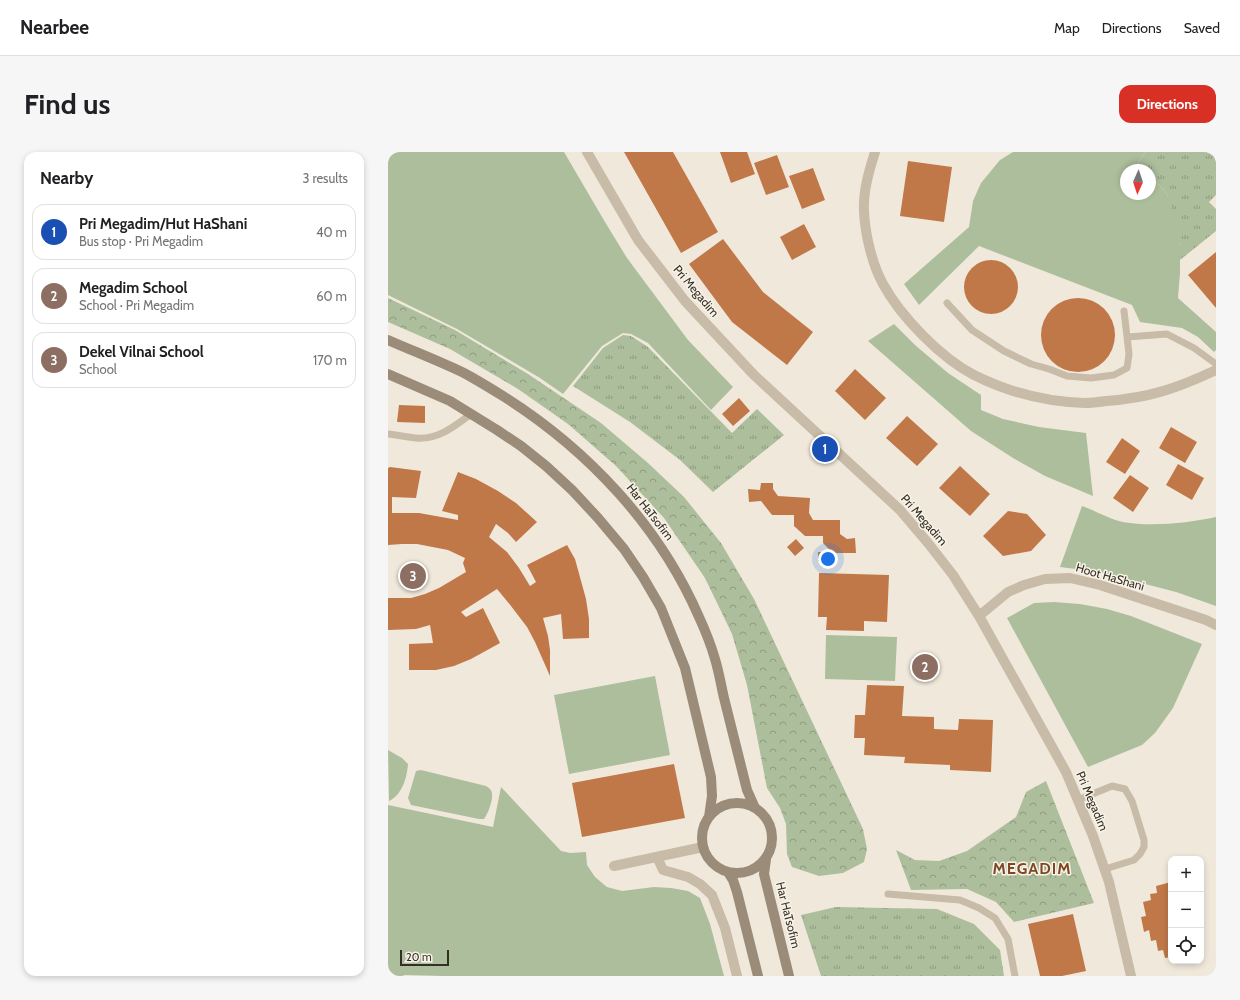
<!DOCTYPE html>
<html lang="en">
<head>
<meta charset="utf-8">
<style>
	body { margin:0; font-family:Cabin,sans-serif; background:#f6f6f6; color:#202124 }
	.controls { position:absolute; right:12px; bottom:12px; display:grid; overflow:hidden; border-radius:8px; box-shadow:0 2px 6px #0003 }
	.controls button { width:36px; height:36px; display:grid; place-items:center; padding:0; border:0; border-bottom:1px solid #e0e0e0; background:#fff; color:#202124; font:20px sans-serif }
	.compass { position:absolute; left:732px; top:12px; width:36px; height:36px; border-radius:50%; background:#fff; box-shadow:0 2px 6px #0003; rotate:183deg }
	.scale { position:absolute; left:12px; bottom:10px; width:49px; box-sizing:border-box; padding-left:4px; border:2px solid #352e27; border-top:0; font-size:11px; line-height:14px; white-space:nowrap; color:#352e27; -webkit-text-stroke:3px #f8f3e7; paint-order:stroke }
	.you { position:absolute; left:440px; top:407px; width:14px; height:14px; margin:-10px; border:3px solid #fff; border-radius:50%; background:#1a73e8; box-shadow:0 0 0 6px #1a73e833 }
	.badge { display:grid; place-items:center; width:26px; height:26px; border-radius:50%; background:#d93025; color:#fff; font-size:13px; font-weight:700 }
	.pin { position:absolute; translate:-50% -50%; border:2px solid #fff; box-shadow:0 1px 4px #0006 }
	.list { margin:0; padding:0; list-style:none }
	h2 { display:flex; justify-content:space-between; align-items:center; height:52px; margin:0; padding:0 16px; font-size:17px }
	h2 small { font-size:13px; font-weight:400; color:#757577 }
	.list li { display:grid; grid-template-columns:26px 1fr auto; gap:12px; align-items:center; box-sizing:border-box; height:56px; margin:0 8px 8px; padding:0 8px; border:1px solid #e0e0e0; border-radius:12px }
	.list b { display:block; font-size:15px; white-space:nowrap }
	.list p { margin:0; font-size:13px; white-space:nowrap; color:#757577 }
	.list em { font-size:13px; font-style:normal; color:#757577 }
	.icon { flex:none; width:22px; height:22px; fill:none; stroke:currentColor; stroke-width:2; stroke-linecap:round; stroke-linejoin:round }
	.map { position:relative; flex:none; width:828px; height:824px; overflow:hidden; border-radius:12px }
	header { display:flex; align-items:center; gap:24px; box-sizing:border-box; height:56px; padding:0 20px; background:#fff; border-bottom:1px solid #e0e0e0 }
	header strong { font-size:19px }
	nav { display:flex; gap:22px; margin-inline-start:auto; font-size:14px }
	.intro { display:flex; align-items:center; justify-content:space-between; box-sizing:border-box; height:96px; padding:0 24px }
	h1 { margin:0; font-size:28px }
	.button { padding:10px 18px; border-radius:12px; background:#d93025; color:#fff; font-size:14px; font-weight:700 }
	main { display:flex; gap:24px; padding:0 24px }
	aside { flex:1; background:#fff; border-radius:12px; box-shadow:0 2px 6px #0003 }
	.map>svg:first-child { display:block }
</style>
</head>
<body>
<header>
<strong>Nearbee</strong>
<nav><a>Map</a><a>Directions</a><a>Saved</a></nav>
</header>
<div class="intro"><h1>Find us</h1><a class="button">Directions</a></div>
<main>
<aside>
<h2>Nearby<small>3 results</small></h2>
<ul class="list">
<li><span class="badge" style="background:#1a4fb4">1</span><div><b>Pri Megadim/Hut HaShani</b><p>Bus stop · Pri Megadim</p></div><em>40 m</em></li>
<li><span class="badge" style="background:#8d6e63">2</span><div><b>Megadim School</b><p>School · Pri Megadim</p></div><em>60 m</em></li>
<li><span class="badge" style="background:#8d6e63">3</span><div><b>Dekel Vilnai School</b><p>School</p></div><em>170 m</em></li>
</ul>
</aside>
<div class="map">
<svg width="828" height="824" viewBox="0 0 828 824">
	<defs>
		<pattern id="grass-tufts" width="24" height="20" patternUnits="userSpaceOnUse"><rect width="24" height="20" fill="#adbe9c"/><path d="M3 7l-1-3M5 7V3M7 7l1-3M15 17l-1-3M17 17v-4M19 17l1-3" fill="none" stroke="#8e9b7f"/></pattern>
		<pattern id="forest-crowns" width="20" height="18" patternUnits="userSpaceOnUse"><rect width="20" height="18" fill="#adbe9c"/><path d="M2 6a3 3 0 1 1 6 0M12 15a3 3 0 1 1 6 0" fill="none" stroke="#8e9b7f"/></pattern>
	</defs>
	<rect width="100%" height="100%" fill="#f0e9db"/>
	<path fill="url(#grass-tufts)" d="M757,0H828V43L821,50L828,57V79L792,108V94L779,42L762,22V18H758L750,11Z
		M235,183L243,184L260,195L344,281L369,257L396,283L325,340L292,308L242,270L185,234L215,196Z
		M448,755L549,757L586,772L612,798L616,824H433L413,763Z"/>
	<path fill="url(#forest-crowns)" d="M0,146L67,178L140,222L213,271L260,311L296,345L333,391L366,447L475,677L479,697L476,710L455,721L431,724L404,715L399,702L398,672L392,656L379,636L359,533L344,482L317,426L276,366L228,314L180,272L130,237L62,197L0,170Z
		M658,629L706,751L626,770L608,750L579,737L523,738L508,698L527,708L551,709L579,699L628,665L638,640Z"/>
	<path fill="#adbe9c" d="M0,0H176L217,70L239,106L300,188L345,235L323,258L260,191L243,182L235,181L214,194L175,242L152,226L69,177L0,143Z
		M625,0H757L750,11L758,18H738V42H762V22L779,42L787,68L792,94V121L790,146L828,180V198L826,200L810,185L794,176L752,170L744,153L591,94L531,153L516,132L581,75L585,49L593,31L612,8Z
		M506,172L527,193L560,221L593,243V258L615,267L651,275L698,281L705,344L657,324L625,306L583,279L480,189Z
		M694,354C706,358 723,368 735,370C763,375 801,371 828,365V454L788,440L711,420L672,415Z
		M666,450L692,452L719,457L743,464L814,492L785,556L767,581L754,593L700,615L619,466L646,451Z
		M438,483L509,485L507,529L437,527Z
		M267,524L282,603L181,622L166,543Z
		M0,598L14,606L20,612C19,626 14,643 1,649Z
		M33,618L98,634C101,636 104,638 104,642C105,648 100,662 96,667H91L23,653L20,646L28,619Z
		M113,635L173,699L182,701L198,700L199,713L207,725L219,735L234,739L266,735L283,736L300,739L312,746L322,772L336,824H56L17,823L14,824H0V653L105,675Z"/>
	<path fill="#c07849" d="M236,0H285L330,80L293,101Z
		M332,0H359L367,22L343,31Z
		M389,3L401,35L378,43L366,11Z
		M520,9L564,15L556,70L512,64Z
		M425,16L437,48L414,57L401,24Z
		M416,72L428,95L404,108L392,85Z
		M335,87L375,140L425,180L399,213L344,170L301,112Z
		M828,100V156L800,123Z
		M576 135a27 27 0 1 1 54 0a27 27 0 1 1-54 0Z
		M653 183a37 37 0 1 1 74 0a37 37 0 1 1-74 0Z
		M467,217L498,246L477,268L447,239Z
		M351,246L362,259L345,274L334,262Z
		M11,253L37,254V271L9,270Z
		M519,264L550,292L529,314L498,286Z
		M783,275L809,290L797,311L771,296Z
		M734,286L752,299L737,322L718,310Z
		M790,312L816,326L804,348L778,333Z
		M572,314L602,342L582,364L551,336Z
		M2,315L33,319L28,346L4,345V361H31L70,368V363L54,359L70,320L88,327L110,339L128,351L149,370L128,390L120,381L108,372L101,385L119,400L131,416L142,434L148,430L139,413L179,393L187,407L198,447L201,467V486L175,487L173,462L155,466L160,484L162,498V524L147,490L139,475L123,454L109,437L73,460L78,465L95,456L112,491L83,507L66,514L48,518H21V492L45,491L42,473L28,477L0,478V446H23L37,442L51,436L78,420L75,411L77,406L60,398L29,392H14L0,393V316Z
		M742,323L761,336L745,360L725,346Z
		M373,331H385V337L390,344L422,346L421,361L425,368H452V382L459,387L467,386L468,401H445L435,391V384H417L406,374V363H384L373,349L361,350L360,337L372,338Z
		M620,359L639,362L658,383L643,399L615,404L595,384Z
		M408,387L416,396L407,404L399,395Z
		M430,400H440V409H430Z
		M431,421L501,423L499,470L476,469V479L438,478L439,465H430Z
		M479,533L516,534L514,564L546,565V577L570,578L571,567L605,568L603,620L562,618V613L516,611L517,605L476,603L477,586H466L467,563H477Z
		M286,612L297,666L194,685L184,631Z
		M783,730V805L777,806L775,798L770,799L768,788L763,789L761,778L756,780L753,765L758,764L755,750L763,748L762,742L769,741L768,734Z
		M685,762L698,819L674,824H652L640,772Z"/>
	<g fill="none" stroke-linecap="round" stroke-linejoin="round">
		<path stroke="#c8bba7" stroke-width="7" d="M559,151L584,178L616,199L643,212L661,217L679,224L703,226L726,223L739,216L741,202L736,159
			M739,185L779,182L806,196L828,212
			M0,282C9,283 19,285 28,286C50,288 67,274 83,262
			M690,648L724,634L737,637L744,649L756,688V695L752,702L746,708L717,717
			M500,742L572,748L591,756L607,766L620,787L627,824"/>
		<path stroke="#c8bba7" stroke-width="10" d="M199,0L250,88L297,149L366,223L512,358L540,391L565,423L591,464L678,620L705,684L721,730L743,824
			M487,0C481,19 475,39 476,59C477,82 484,112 495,132C513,165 553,206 586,223C620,240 659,250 697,251C704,251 711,250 718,249C761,246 790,236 828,218
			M591,464L620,440L636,433L657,427L682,426L712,433L818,468L828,473
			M269,705L275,718L300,725L312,732L324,743L337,776L349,824
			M226,714L315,695"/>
		<path stroke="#9b8b79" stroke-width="10" d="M0,188C25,199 51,209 76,221C89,228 102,236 115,244C199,297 271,373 311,465C317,478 323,493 327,507C331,520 333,533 336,546C344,577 351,607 359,638L367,656
			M0,222L62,249L109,278L133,294L158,314L184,338L210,366L236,397L255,425L273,456L297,516L323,625L324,644L321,665
			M314 686a35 35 0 1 1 70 0a35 35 0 1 1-70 0Z
			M378,707L376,722L401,824
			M340,720L345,728L349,740L370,824"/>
	</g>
	<g text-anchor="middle" stroke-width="3" stroke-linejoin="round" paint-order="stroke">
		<g font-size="12" fill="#352e27" stroke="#f8f3e7">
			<text transform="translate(308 139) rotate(50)" y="4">Pri Megadim</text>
			<text transform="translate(262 360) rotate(52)" y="4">Har HaTsofim</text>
			<text transform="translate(536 368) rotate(49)" y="4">Pri Megadim</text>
			<text transform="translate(722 425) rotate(16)" y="4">Hoot HaShani</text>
			<text transform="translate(704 649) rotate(67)" y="4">Pri Megadim</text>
			<text transform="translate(400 763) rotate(76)" y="4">Har HaTsofim</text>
		</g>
		<g font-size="16" font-weight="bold" letter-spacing="1" fill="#7f4825" stroke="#f8f3e7">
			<text x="644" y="722">MEGADIM</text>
		</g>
	</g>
</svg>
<div class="controls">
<button>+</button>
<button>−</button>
<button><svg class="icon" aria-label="locate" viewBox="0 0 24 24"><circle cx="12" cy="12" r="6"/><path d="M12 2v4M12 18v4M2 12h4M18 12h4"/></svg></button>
</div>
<svg class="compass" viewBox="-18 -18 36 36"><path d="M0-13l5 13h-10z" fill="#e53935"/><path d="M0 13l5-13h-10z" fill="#757577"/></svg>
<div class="scale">20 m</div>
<div class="you"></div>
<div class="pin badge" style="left:437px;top:297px;background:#1a4fb4">1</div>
<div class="pin badge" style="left:537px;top:515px;background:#8d6e63">2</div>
<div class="pin badge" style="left:25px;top:424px;background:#8d6e63">3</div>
</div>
</main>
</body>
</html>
